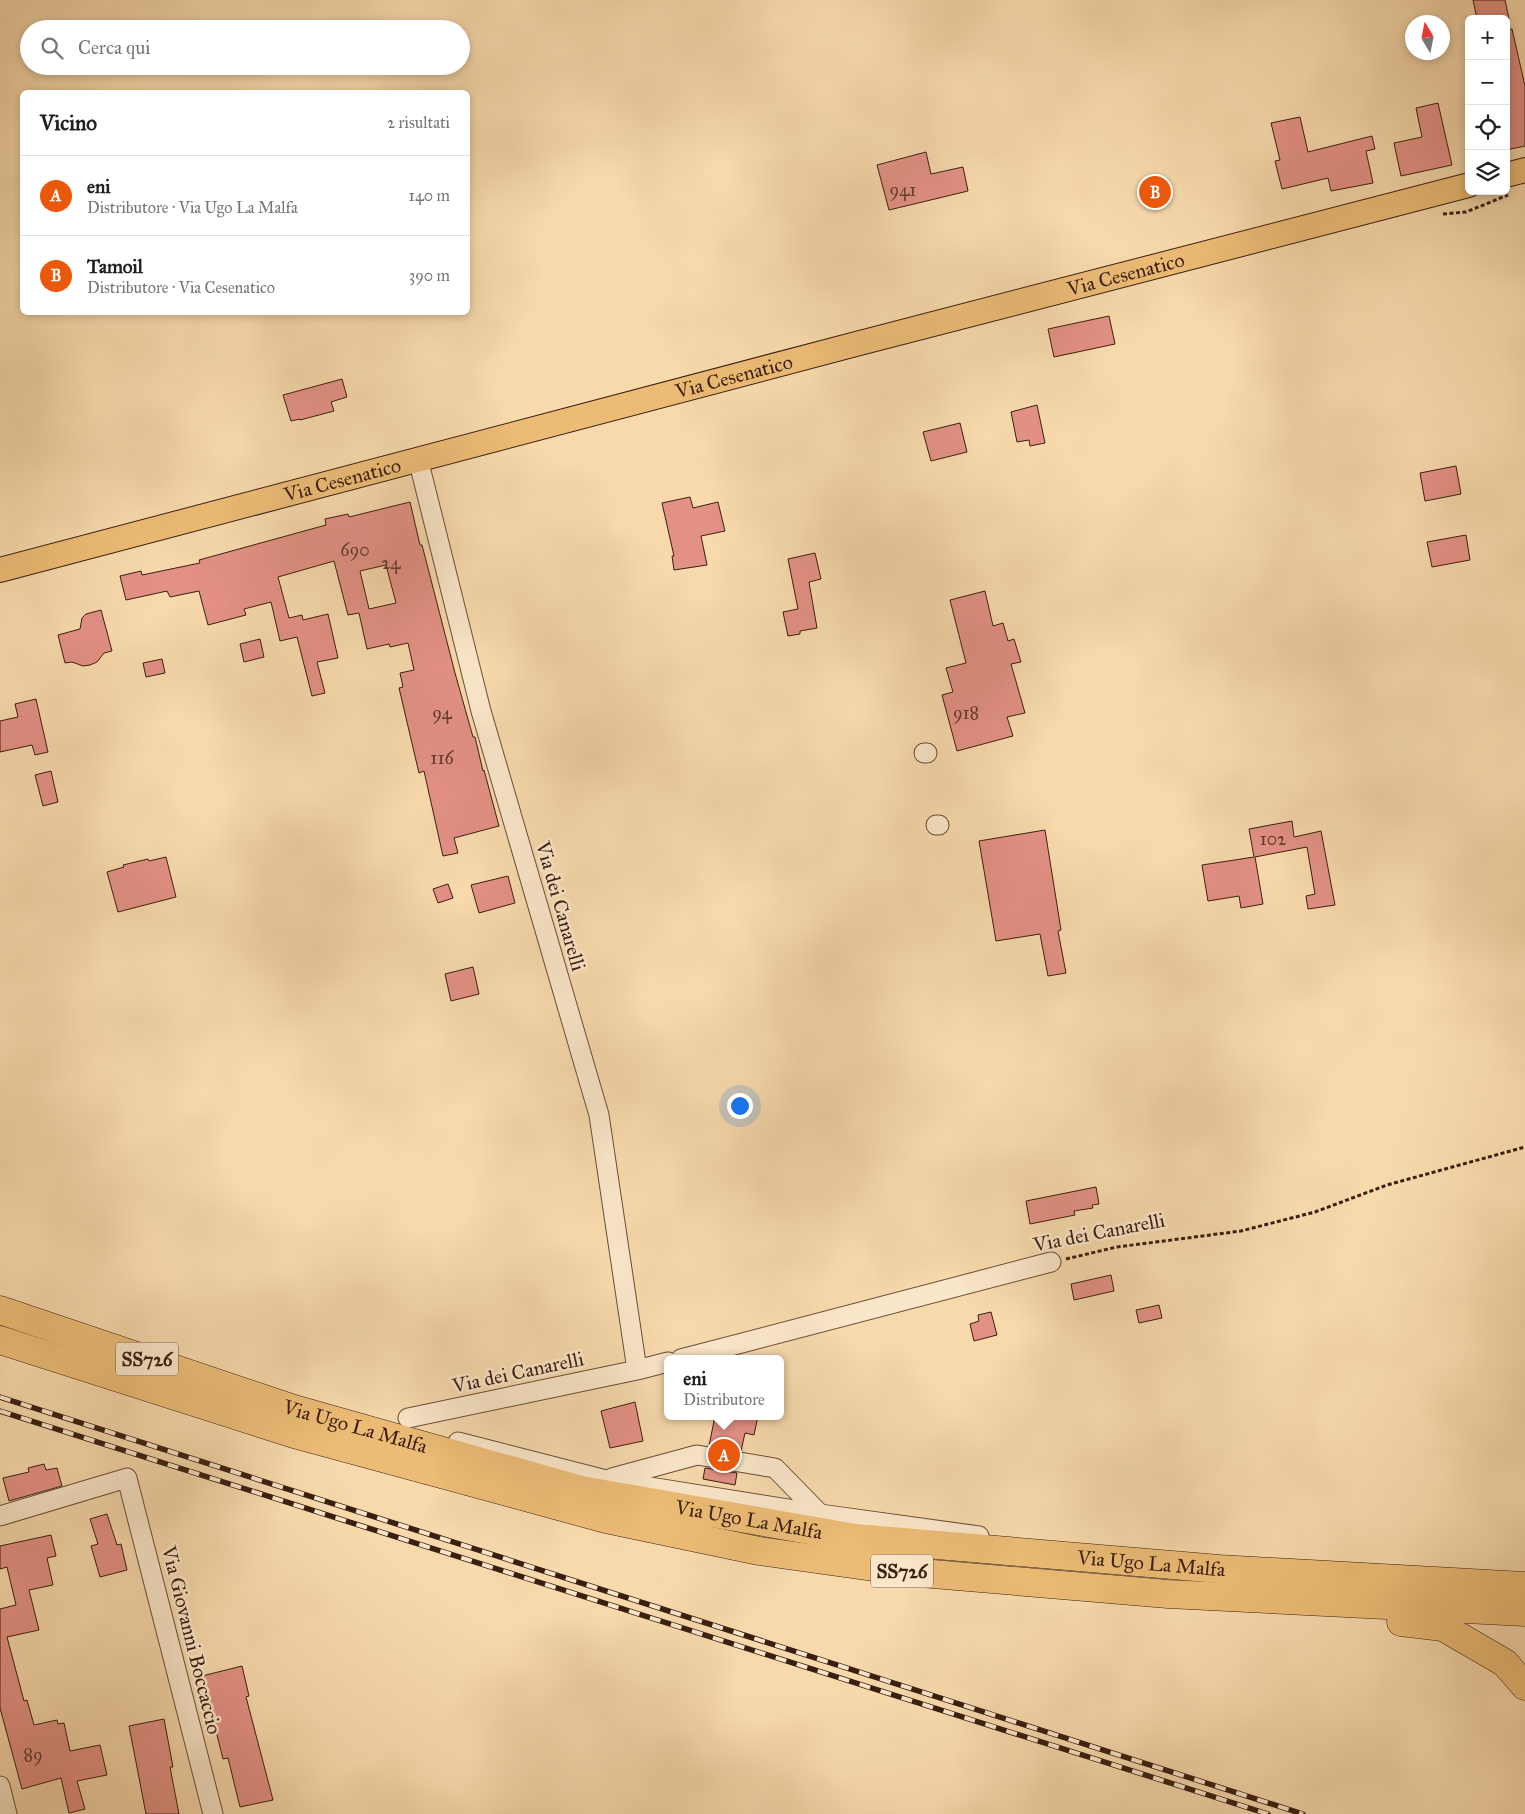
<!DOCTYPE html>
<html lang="it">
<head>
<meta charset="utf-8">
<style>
	body { margin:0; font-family:"IM FELL Great Primer",serif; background:#f2f2f2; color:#202124 }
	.controls { position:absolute; right:15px; top:15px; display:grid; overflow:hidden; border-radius:8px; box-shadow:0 2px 8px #0003 }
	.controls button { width:45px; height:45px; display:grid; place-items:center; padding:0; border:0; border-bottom:1px solid #e0e0e0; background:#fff; color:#202124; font:25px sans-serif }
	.compass { position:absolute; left:1405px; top:15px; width:45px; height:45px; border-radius:50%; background:#fff; box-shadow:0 2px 8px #0003; rotate:350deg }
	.you { position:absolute; left:739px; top:1105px; width:18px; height:18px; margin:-12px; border:4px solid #fff; border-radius:50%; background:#1a73e8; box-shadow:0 0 0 8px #1a73e833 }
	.badge { display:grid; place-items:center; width:32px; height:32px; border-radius:50%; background:#ea580c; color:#fff; font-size:16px; font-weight:700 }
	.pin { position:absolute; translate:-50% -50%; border:2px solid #fff; box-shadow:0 1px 5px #0006 }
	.popup { position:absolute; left:664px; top:1355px; width:120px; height:65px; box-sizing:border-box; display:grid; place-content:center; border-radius:8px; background:#fff; filter:drop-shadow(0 1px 4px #0005); font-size:16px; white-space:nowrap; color:#757577 }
	.popup b { font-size:19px; color:#202124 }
	.popup::after { content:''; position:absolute; left:50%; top:100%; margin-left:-10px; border:10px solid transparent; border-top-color:#fff }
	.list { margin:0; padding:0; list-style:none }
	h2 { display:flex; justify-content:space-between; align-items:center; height:65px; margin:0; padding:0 20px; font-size:21px }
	h2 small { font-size:16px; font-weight:400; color:#757577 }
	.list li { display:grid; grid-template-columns:32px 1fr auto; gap:15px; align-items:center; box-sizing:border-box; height:80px; padding:0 20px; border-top:1px solid #e0e0e0 }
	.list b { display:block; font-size:19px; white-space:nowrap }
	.list p { margin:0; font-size:16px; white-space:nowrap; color:#757577 }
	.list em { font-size:16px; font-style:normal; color:#757577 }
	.icon { flex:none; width:28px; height:28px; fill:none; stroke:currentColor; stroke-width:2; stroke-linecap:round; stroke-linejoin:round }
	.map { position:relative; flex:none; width:1525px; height:1814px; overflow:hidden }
	.search { position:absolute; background:#fff; box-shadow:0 2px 8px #0003; left:20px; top:20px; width:450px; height:55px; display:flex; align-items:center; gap:12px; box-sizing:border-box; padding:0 18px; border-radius:28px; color:#757577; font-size:19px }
	.panel { position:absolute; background:#fff; box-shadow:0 2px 8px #0003; left:20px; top:90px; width:450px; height:225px; border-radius:8px }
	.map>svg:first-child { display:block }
</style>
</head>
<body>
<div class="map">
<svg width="1525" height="1814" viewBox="0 0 1525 1814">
	<rect width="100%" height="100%" fill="#f7d9ac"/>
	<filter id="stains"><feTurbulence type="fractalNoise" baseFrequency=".004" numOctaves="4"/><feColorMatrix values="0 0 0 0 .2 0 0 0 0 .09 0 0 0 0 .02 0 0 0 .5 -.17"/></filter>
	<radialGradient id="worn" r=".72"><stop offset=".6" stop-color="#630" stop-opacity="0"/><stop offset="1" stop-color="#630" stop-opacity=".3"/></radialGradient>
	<path fill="#e39185" stroke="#3a1e10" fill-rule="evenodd" d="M1473,0H1505L1509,19H1477Z
		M1512,29L1525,86V146L1506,150V30Z
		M1438,103L1452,165L1401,176L1394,143L1422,137L1416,108Z
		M1300,117L1308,152L1372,136L1375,149L1366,151L1373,183L1331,191L1328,178L1282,189L1275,161L1280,160L1271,123Z
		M926,152L931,174L963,167L968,191L889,210L877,165Z
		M1109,316L1115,344L1054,357L1048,329Z
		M342,379L347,397L331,402L334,411L300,420V419L291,421L283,395Z
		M1037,405L1045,443L1030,446L1029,440L1017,442L1011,412Z
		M960,423L967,452L931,461L923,432Z
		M1456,466L1461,494L1425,501L1420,473Z
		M690,497L693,508L718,502L725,531L701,536L707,565L674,570L672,556H674L662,503Z
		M410,502L420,545H422L455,673L473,737H475L483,771L484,770L499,826L454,838L458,853L443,856L424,771L419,773L399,688L403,687L400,673L414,670L408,643L390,647L389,644L367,649L359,613L348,615L334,561L278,577L289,618L302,615L303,620L328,614L338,658L317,662L325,693L312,696L297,637L280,641L271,602L244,609L246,615L208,625L199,591L170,597L167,591L126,600L120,576L141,571L142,575L200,563L199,560L326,525L325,519L348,514L349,517ZM386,565L396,603L369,609L360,571Z
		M1466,535L1470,560L1432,567L1427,542Z
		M815,553L821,579L809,582L817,628L800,631V634L788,636L783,612L798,609L788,559Z
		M985,591L993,626L1003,623L1008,641L1014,639L1021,662L1011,664L1025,713L1007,717L1013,736L957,751L942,695L953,692L946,668L966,663L950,600Z
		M101,610L112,651L104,653L97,662L90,665L83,666L72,662L65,663L58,635L80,629L82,618L86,614Z
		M260,639L264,657L244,662L240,644Z
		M162,659L165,673L146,677L143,663Z
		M36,699L48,752L35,755L32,745L0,752V721L18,717L15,704Z
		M51,771L58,802L43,806L35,775Z
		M1292,821L1294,837L1321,831L1335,905L1308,909L1306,896L1315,894L1307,847L1255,857L1263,904L1241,908L1239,896L1208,901L1202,865L1254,857L1249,829Z
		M1045,830L1061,930L1058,931L1066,973L1048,976L1040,934L996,941L979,841Z
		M166,857L176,897L118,912L107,872L124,867L123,865L148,859L149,861Z
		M508,876L515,903L479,913L471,885Z
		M448,884L453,898L438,903L433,889Z
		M473,967L479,994L451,1001L445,974Z
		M1096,1187L1099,1204L1092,1205L1093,1208L1074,1211L1075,1215L1030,1224L1026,1201Z
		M1111,1275L1114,1291L1074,1300L1071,1284Z
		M1159,1305L1162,1318L1139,1323L1136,1310Z
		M991,1312L997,1335L974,1341L970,1324L979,1321L978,1315Z
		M635,1402L643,1441L610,1448L601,1411Z
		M715,1416H758L754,1435L745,1433L741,1451L709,1446Z
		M44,1464L46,1470L57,1468L62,1486L9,1501L3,1478L29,1472L28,1468Z
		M705,1468L737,1473L735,1485L703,1479Z
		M107,1514L117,1545L121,1544L127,1570L100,1577L91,1546L98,1544L90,1519Z
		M51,1535L56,1556L47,1558L53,1585L29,1590L39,1630L7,1637L24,1701L27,1700L34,1725L57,1720L58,1724L64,1723L70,1751L100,1745L107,1775L77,1781L85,1809L69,1813L61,1778L22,1789L0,1708V1609L16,1605L7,1567L0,1569V1546Z
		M242,1666L249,1696L246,1697L273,1800L240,1807L228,1758L223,1759L202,1676Z
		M164,1719L173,1767H170L179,1814H146L129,1726Z"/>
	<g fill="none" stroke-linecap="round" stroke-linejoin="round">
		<defs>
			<path id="minor" d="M418,459L481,711L599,1115L637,1370
				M924,753H927
				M936,825H939
				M681,1359L1051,1262
				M408,1418L637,1370L668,1362
				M458,1442L606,1480L820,1514L979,1536
				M612,1478L697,1455L775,1468L820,1514
				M0,1516L127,1478L213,1814
				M0,1786L7,1814"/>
			<g id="major">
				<path d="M1506,175L1525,170"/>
				<path id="s1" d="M0,570L856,344L1469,185"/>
			</g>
			<g id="highway">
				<path id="s2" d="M0,1310L294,1409L581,1490L855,1538L1219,1569L1525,1586"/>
				<path d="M0,1340L294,1434L606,1519L759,1551L909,1572L1168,1594L1525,1612"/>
				<path d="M1401,1622L1443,1627L1505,1663L1525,1686"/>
			</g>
		</defs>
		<use href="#minor" stroke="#694d37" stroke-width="21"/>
		<use href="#major" stroke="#3a1e10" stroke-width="26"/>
		<use href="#highway" stroke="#3a1e10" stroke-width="29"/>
		<path stroke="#3a1e10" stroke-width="3" stroke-dasharray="4 2.5" stroke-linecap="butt" d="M1443,214L1466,212L1508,195
			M1066,1259L1117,1247L1241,1231L1315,1212L1387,1185L1525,1147"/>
		<use href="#minor" stroke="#fae6c9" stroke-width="19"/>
		<use href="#major" stroke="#ecbc76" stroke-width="24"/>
		<use href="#highway" stroke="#ecbc76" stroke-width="28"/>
		<defs>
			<path id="rail" d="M0,1397L1303,1814
				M0,1411L1268,1814"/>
		</defs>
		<use href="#rail" stroke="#3a1e10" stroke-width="5.5"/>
		<use href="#rail" stroke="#fae6c9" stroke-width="4" stroke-dasharray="11" stroke-linecap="butt"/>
	</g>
	<g text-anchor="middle" stroke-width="5" stroke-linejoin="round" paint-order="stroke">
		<g font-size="18" fill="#643b2d">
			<text x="903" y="196">941</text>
			<text x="355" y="556">690</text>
			<text x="391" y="569">24</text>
			<text x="442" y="719">94</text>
			<text x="966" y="719">918</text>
			<text x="442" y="764">116</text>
			<text x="1273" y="845">102</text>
			<text x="33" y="1761">89</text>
		</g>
		<g fill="#fae6c9" stroke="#745a48" stroke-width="1">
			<rect x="116" y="1342.5" width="62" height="33" rx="4"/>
			<rect x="871" y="1554.5" width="62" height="33" rx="4"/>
		</g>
		<g font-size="19" font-weight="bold" fill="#3a1e10">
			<text x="147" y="1366">SS726</text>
			<text x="902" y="1578">SS726</text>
		</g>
		<g font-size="20" fill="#3a1e10" stroke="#fae6c9">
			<text dy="7" stroke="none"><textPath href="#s1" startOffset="1164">Via Cesenatico</textPath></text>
			<text dy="7" stroke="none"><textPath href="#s1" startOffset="759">Via Cesenatico</textPath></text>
			<text dy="7" stroke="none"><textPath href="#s1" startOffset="354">Via Cesenatico</textPath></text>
			<text transform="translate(561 906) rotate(74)" y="7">Via dei Canarelli</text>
			<text transform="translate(1099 1232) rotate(-11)" y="7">Via dei Canarelli</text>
			<text transform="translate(518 1372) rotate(-12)" y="7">Via dei Canarelli</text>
			<text dy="7" stroke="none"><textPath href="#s2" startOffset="374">Via Ugo La Malfa</textPath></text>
			<text dy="7" stroke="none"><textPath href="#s2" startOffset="779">Via Ugo La Malfa</textPath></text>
			<text dy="7" stroke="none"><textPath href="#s2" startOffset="1184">Via Ugo La Malfa</textPath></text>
			<text transform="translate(192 1640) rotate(76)" y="7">Via Giovanni Boccaccio</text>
		</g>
	</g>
	<rect width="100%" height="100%" filter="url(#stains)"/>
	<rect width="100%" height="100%" fill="url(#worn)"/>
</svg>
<div class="controls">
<button>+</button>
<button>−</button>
<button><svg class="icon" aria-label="locate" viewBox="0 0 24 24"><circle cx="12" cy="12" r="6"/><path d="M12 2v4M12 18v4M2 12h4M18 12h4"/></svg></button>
<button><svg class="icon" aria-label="layers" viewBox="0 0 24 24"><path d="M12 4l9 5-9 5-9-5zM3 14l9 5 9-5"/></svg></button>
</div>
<svg class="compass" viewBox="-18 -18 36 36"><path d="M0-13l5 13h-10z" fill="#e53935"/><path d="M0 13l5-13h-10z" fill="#757577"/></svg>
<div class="you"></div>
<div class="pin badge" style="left:724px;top:1455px">A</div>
<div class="popup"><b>eni</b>Distributore</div>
<div class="pin badge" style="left:1155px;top:192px">B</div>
<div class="search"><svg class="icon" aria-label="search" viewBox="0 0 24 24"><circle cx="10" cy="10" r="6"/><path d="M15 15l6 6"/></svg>Cerca qui</div>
<section class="panel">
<h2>Vicino<small>2 risultati</small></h2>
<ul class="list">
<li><span class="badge">A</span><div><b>eni</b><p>Distributore · Via Ugo La Malfa</p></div><em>140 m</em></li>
<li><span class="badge">B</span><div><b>Tamoil</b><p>Distributore · Via Cesenatico</p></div><em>390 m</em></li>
</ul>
</section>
</div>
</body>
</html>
